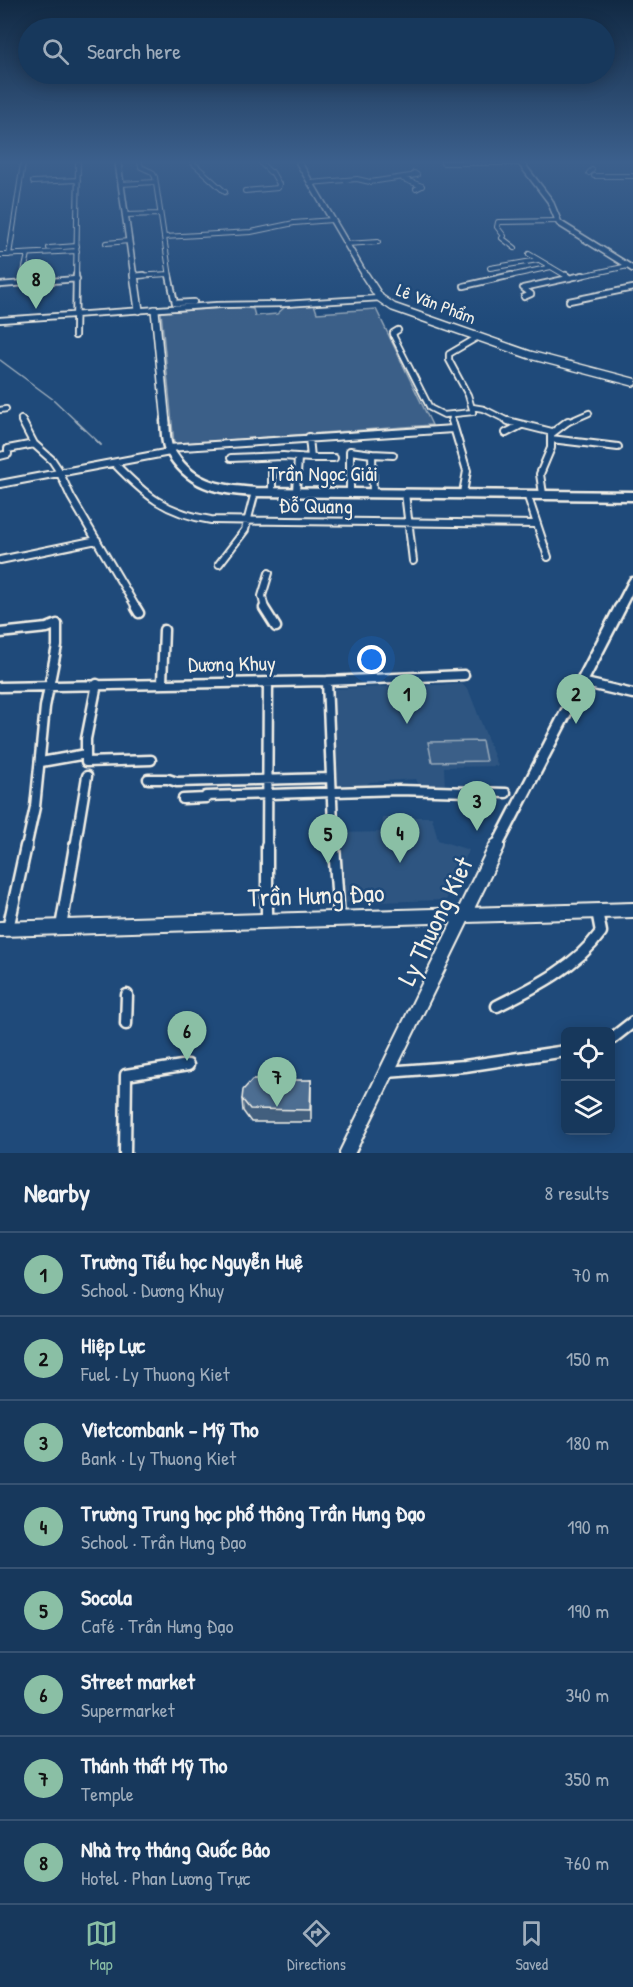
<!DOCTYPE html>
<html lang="en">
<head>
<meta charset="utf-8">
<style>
	body { margin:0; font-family:"Patrick Hand",sans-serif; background:#244365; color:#f1f3f6 }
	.controls { position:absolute; right:18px; bottom:18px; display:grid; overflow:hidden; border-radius:9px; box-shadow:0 3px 15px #0003 }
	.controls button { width:54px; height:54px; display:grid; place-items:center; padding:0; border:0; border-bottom:2px solid #365272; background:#17385c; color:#f1f3f6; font:30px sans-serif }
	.you { position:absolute; left:372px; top:660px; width:21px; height:21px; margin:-15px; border:4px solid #fff; border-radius:50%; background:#1a73e8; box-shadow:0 0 0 9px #1a73e833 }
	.badge { display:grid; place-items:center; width:39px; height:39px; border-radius:50%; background:#8abfa5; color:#111; font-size:20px; font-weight:700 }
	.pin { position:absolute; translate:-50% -50px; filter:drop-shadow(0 2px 3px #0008) }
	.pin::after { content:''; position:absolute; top:32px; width:21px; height:18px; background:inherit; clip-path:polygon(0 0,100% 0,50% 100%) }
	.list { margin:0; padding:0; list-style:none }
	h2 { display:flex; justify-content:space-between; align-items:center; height:78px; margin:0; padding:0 24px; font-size:26px }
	h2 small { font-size:20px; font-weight:400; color:#9eacbb }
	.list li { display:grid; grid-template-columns:39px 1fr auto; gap:18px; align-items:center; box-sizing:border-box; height:84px; padding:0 24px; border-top:2px solid #365272 }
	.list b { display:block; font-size:22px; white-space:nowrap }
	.list p { margin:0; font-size:20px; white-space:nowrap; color:#9eacbb }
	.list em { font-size:20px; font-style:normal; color:#9eacbb }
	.icon { flex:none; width:33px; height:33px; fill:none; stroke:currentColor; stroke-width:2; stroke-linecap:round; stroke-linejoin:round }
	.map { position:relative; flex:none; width:633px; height:1153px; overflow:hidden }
	.search { position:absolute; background:#17385c; box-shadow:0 3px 15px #0003; left:18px; right:18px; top:18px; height:66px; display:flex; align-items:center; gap:15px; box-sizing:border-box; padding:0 21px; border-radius:33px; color:#9eacbb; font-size:22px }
	.sheet { height:750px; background:#17385c }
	nav { display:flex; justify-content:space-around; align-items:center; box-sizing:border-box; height:84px; border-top:2px solid #365272; background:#17385c; font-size:16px; color:#9eacbb }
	nav a { display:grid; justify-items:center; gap:3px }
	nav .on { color:#8abfa5 }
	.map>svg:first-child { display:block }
</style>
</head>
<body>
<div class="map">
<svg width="633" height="1153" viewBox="0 0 633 1153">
	<rect width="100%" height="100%" fill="#1f4a7a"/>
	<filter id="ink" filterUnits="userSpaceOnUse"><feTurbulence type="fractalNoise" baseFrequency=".0167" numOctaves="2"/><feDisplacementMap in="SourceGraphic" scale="12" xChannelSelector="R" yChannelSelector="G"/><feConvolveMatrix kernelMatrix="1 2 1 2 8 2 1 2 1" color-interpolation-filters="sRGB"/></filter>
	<g filter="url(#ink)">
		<path fill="#2d5581" d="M462,684L469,691L498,766L444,767L445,787L419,786L416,779L370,782L364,786H333L329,689Z
			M382,817H432L438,840L469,850L446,900L339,903L334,833L384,832Z"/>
		<path fill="#3a5f88" stroke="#97a8b8" stroke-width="1.5" d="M314,304L317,313L376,309L432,425L174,444L161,312L241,307L253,309L255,316L277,314L286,306Z
			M482,741L486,761L432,762L428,742Z"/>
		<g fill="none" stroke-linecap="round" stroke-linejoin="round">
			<path stroke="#9cacbb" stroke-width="1.5" d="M0,360L54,400L78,423"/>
			<path stroke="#9cacbb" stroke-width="2" d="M76,421L101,445"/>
			<defs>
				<path id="minor-far4" d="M140,163L141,167L152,172L155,177L170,277
					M193,163L225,192
					M261,163L270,172
					M443,163H521
					M589,173L592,170
					M594,176H633
					M403,179L422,186L416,189
					M33,182L78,180
					M310,183L357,179L370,182L417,175L414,173
					M121,184L155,182
					M245,191L278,188L279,184L272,172
					M126,215L159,214
					M164,237L251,232L294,223L332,220
					M106,243L129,241
					M346,244L378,242
					M49,248L77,246
					M515,248L502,238L504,236L497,227L498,222L558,221
					M529,254L568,277
					M0,255L77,251
					M9,255L23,163
					M490,268L538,260
					M135,276L169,274
					M23,277L28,254
					M76,277L78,163
					M505,277L551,267
					M576,277L628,266"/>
				<path id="minor-far3" d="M169,275L175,303L194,302
					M566,275L570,278
					M135,276L144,275
					M22,283L24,275
					M0,285L77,279
					M464,286L512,275
					M524,297L531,294L523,288L583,275
					M569,301L633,288
					M0,320L217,305L285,304L380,298
					M398,330L393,333L394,337L430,408L444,415L473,412L468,395L449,360V354L478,337
					M75,336L76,275
					M472,407L484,409L512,423
					M0,410L6,409
					M21,419L23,423
					M452,423V415
					M566,423L589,413"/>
				<path id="minor-far2" d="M22,421L34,444L52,460L58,469L71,497L137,609
					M452,421L467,471L463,493
					M508,421L552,432
					M506,433L521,425
					M309,437L311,458H334
					M551,439L618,447
					M168,448L453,429
					M372,454L393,455
					M0,456L8,454V449L34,444
					M231,458L283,456L311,458
					M114,463C145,495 165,513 211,520L536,524
					M272,471V492
					M0,484L170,452
					M296,492L298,458
					M350,492V451L372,454L373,493
					M405,493L413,561
					M527,494L548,557
					M543,494L540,474L551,448V434L568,421
					M0,560L97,540
					M219,564L245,530L255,492
					M265,609L262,596L269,573"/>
				<path id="minor-far1" d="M136,608L139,613
					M264,608L276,627
					M0,633L47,628L57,624V646L45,707L35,807L26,848
					M327,681L334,848
					M581,682L633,694
					M162,683L164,630
					M97,684L86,739V762L151,760
					M0,687L327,681L464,675
					M41,762L86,754
					M148,779H168L177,782L330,778
					M206,796L399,790L506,793
					M183,799L206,798
					M75,848L87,776
					M267,848L268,682"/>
				<path id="minor" d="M334,846L339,919
					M267,920V846
					M61,927L75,846
					M8,929L26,846
					M497,1006C535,987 576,967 601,932L597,911
					M126,1024L127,995
					M610,1040L633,1022
					M387,1072L465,1066L566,1051
					M125,1153L126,1075L188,1065"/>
				<path id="tertiary-far4" d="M118,163L134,277
					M299,163L366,277
					M521,163L550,201L559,223L633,269"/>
				<path id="tertiary-far3" d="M134,275L139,310
					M365,275L380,298L393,307L530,355L633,382
					M155,310L166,423"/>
				<path id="tertiary-far2" d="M165,421C166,429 165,442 169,449C190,486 217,489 255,492L633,496
					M619,609L633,582"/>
				<path id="tertiary-far1" d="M496,848L620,608"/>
				<path id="tertiary" d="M0,929L633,910
					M347,1153L497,846"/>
			</defs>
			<use href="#minor-far4" stroke="#f4f1e8" stroke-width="6"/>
			<use href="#minor-far3" stroke="#f4f1e8" stroke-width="8"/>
			<use href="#minor-far2" stroke="#f4f1e8" stroke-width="10"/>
			<use href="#minor-far1" stroke="#f4f1e8" stroke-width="13"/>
			<use href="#minor" stroke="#f4f1e8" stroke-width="15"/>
			<use href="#tertiary-far4" stroke="#f4f1e8" stroke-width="8"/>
			<use href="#tertiary-far3" stroke="#f4f1e8" stroke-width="10"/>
			<use href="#tertiary-far2" stroke="#f4f1e8" stroke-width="13"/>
			<use href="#tertiary-far1" stroke="#f4f1e8" stroke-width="15"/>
			<use href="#tertiary" stroke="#f4f1e8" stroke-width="18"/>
			<use href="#minor-far4" stroke="#1f4a7a" stroke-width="4"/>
			<use href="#minor-far3" stroke="#1f4a7a" stroke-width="4.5"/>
			<use href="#minor-far2" stroke="#1f4a7a" stroke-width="6"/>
			<use href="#minor-far1" stroke="#1f4a7a" stroke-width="8"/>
			<use href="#minor" stroke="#1f4a7a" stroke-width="10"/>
			<use href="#tertiary-far4" stroke="#1f4a7a" stroke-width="5"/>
			<use href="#tertiary-far3" stroke="#1f4a7a" stroke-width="7"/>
			<use href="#tertiary-far2" stroke="#1f4a7a" stroke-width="8"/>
			<use href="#tertiary-far1" stroke="#1f4a7a" stroke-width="10"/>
			<use href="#tertiary" stroke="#1f4a7a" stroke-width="14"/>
		</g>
		<path fill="#425f7e" stroke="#f4f1e8" stroke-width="1.5" d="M311,1080V1122H251L243,1111L242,1099Z"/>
		<path fill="#4d6e92" stroke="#f4f1e8" stroke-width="1.5" d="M252,1080H311L310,1110L250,1109L242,1099L243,1090Z"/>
	</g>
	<linearGradient id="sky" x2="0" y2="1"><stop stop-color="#112943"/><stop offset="0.5" stop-color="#3c608d"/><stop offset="1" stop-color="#3c608d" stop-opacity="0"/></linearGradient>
	<rect width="633" height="324" fill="url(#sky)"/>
	<g text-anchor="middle" stroke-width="5" stroke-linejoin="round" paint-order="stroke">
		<g font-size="18" fill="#f4f1e8" stroke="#1f4a7a">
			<text transform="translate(436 304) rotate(21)" y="6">Lê Văn Phẩm</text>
		</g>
		<g font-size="21" fill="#f4f1e8" stroke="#1f4a7a">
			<text x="323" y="481">Trần Ngọc Giải</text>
			<text transform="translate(316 506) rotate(1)" y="7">Đỗ Quang</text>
			<text transform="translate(232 664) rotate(-1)" y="7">Dương Khuy</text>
		</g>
		<g font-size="26" fill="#f4f1e8" stroke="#1f4a7a">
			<text transform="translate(316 895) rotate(-2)" y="9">Trần Hưng Đạo</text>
			<text transform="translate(435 921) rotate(-64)" y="9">Ly Thuong Kiet</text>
		</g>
	</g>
</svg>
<div class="controls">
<button><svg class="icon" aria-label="locate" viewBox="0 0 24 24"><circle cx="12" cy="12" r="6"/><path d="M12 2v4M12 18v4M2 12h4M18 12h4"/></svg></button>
<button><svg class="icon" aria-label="layers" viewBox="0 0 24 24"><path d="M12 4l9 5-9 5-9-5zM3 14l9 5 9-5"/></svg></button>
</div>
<div class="you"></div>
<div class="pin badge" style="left:407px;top:724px">1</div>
<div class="pin badge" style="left:576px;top:724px">2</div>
<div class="pin badge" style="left:477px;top:831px">3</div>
<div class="pin badge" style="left:400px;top:863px">4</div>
<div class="pin badge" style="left:328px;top:864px">5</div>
<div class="pin badge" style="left:187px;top:1061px">6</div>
<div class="pin badge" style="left:277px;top:1107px">7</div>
<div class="pin badge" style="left:36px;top:309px">8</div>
<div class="search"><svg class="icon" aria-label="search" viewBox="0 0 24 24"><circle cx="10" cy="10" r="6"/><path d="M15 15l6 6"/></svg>Search here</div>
</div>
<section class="sheet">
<h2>Nearby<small>8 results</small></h2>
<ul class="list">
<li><span class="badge">1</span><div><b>Trường Tiểu học Nguyễn Huệ</b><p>School · Dương Khuy</p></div><em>70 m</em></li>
<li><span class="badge">2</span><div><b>Hiệp Lực</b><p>Fuel · Ly Thuong Kiet</p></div><em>150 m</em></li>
<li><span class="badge">3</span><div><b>Vietcombank - Mỹ Tho</b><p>Bank · Ly Thuong Kiet</p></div><em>180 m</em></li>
<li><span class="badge">4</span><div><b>Trường Trung học phổ thông Trần Hưng Đạo</b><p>School · Trần Hưng Đạo</p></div><em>190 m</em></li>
<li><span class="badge">5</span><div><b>Socola</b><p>Café · Trần Hưng Đạo</p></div><em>190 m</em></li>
<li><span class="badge">6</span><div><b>Street market</b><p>Supermarket</p></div><em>340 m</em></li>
<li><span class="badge">7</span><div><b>Thánh thất Mỹ Tho</b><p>Temple</p></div><em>350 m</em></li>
<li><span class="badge">8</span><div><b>Nhà trọ tháng Quốc Bảo</b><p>Hotel · Phan Lương Trực</p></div><em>760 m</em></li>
</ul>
</section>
<nav>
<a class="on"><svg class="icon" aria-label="map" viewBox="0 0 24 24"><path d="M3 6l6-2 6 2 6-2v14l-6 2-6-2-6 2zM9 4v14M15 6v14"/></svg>Map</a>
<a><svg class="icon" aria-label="directions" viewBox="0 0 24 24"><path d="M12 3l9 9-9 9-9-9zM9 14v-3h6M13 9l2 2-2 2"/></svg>Directions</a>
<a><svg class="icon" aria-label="saved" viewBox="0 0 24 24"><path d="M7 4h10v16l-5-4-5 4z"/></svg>Saved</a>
</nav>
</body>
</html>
